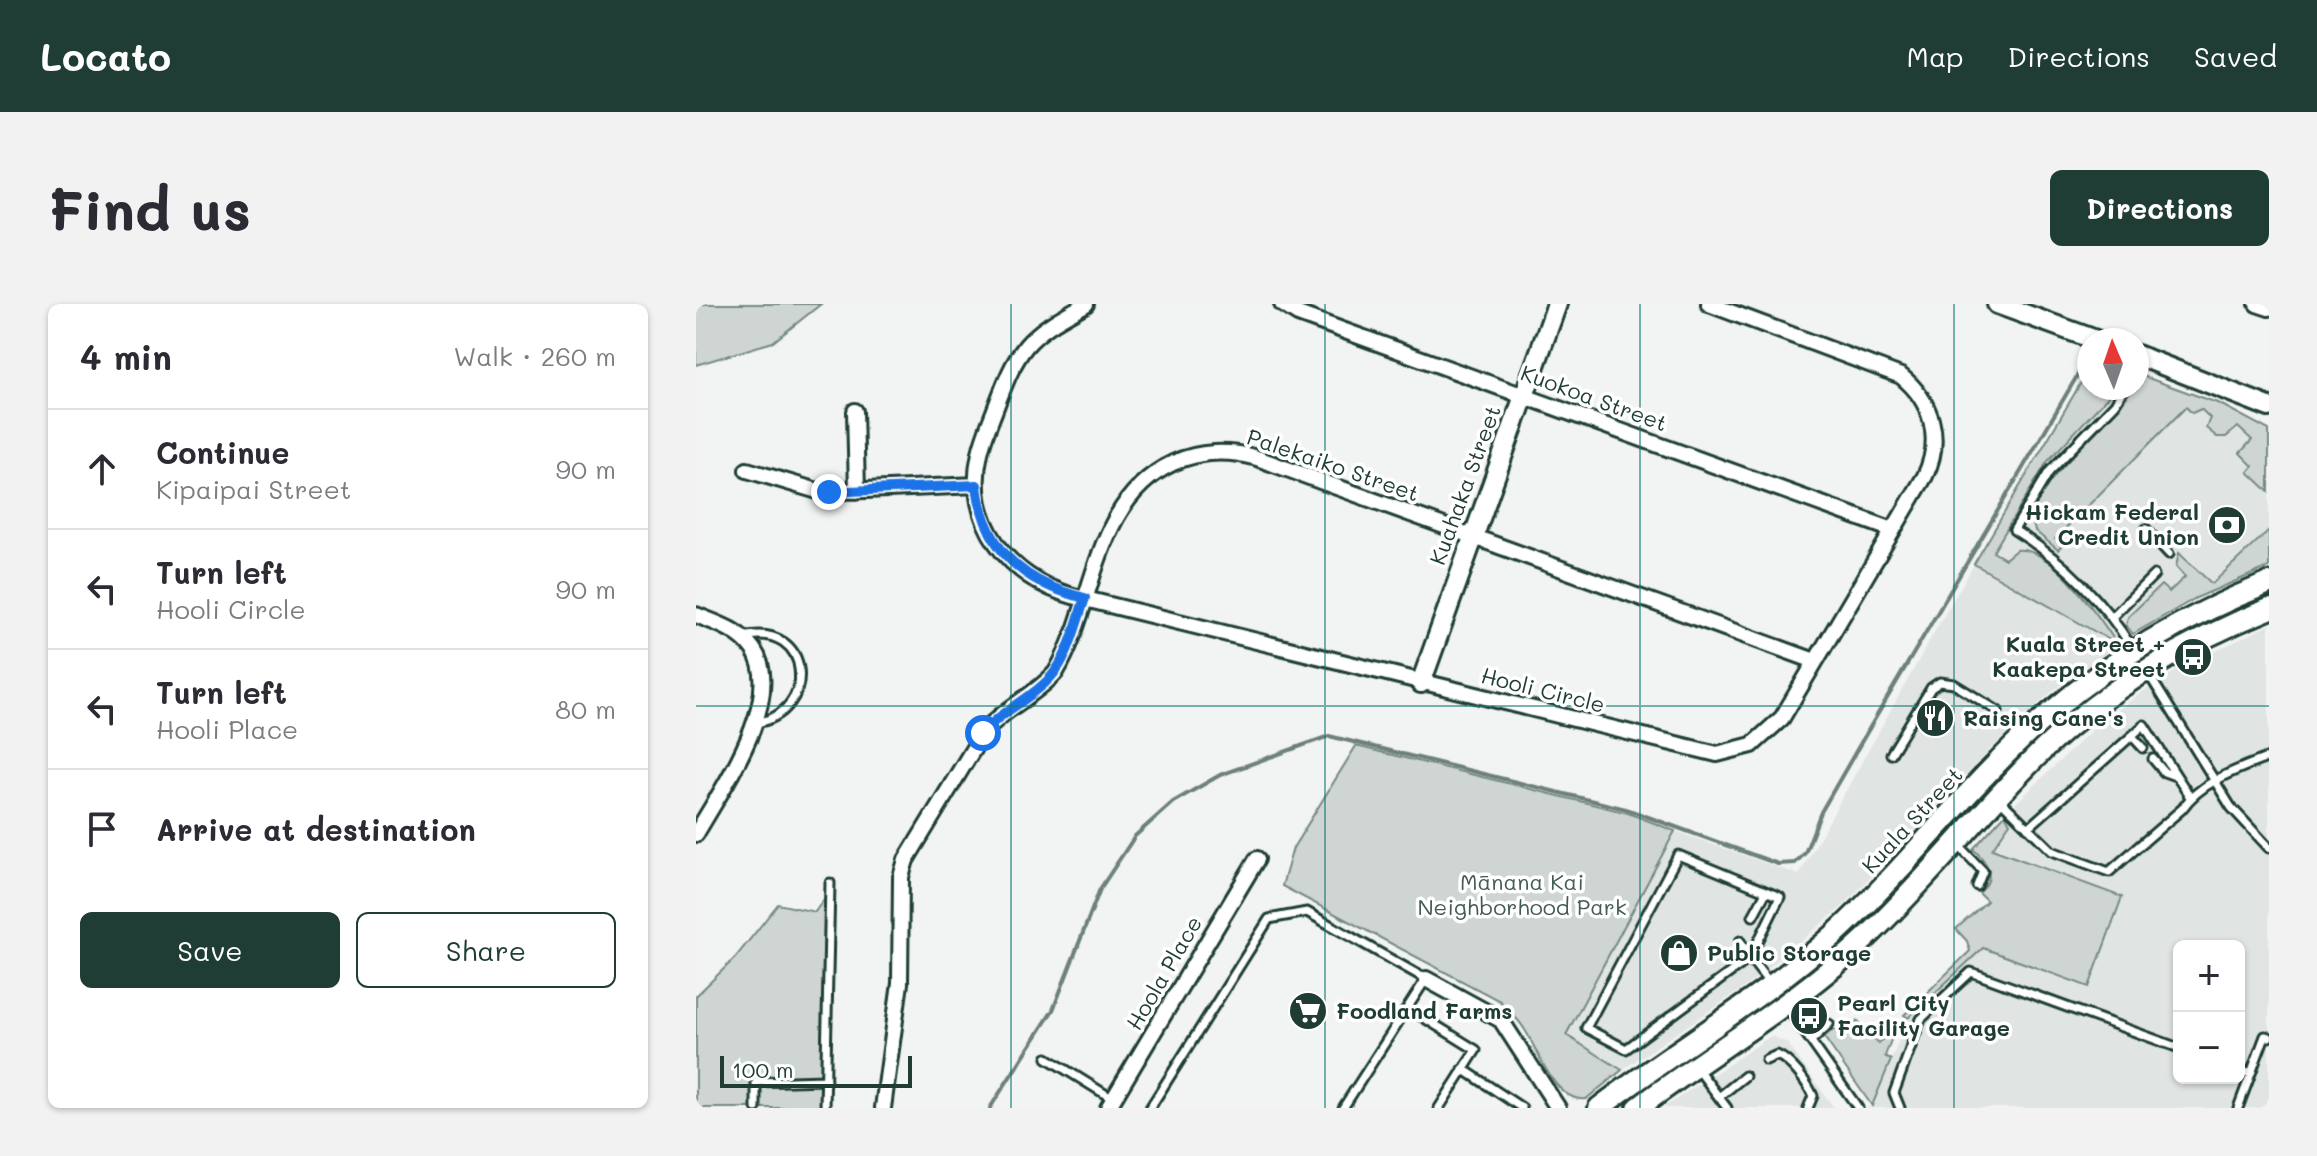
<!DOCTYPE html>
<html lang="en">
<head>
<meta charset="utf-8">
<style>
	body { margin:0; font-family:Mali,sans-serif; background:#f2f2f3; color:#2b2b33 }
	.controls { position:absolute; right:24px; bottom:24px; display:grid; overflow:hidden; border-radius:12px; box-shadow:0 2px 6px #0004 }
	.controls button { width:72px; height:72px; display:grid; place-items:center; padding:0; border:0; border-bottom:2px solid #e1e1e2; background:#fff; color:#2b2b33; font:40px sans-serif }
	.compass { position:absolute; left:1381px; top:24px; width:72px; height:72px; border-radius:50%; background:#fff; box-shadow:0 2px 6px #0004; rotate:358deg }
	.scale { position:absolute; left:24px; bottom:20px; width:192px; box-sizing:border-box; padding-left:8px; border:4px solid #1f3d34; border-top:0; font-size:22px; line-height:28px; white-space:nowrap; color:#1f3d34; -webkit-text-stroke:6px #fff; paint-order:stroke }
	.stop { position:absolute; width:24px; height:24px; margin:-18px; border:6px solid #1a73e8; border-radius:50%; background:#fff }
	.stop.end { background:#1a73e8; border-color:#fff; box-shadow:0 2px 8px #0008 }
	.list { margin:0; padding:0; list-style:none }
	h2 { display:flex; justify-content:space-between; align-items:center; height:104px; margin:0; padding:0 32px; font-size:34px }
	h2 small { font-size:26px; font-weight:400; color:#7c7c81 }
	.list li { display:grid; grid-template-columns:52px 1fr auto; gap:24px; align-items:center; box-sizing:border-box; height:120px; padding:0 32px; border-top:2px solid #e1e1e2 }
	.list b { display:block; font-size:30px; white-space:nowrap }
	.list p { margin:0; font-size:26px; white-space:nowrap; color:#7c7c81 }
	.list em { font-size:26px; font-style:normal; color:#7c7c81 }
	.actions { display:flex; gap:16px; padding:24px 32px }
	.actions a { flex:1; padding:18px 0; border:2px solid #1f3d34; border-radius:12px; text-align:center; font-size:28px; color:#1f3d34 }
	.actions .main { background:#1f3d34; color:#fff }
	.icon { flex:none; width:44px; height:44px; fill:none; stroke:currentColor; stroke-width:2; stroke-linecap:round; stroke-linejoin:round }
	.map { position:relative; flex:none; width:1573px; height:804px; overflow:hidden; border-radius:12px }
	header { display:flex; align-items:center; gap:48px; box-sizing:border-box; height:112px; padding:0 40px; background:#1f3d34; color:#fff }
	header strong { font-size:38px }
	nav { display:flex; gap:44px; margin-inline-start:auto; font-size:28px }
	.intro { display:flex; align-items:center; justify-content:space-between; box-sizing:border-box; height:192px; padding:0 48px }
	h1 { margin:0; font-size:56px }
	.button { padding:20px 36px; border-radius:12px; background:#1f3d34; color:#fff; font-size:28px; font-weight:700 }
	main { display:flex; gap:48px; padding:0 48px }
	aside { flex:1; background:#fff; border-radius:12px; box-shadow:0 2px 6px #0004 }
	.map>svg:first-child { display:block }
</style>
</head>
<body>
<header>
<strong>Locato</strong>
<nav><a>Map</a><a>Directions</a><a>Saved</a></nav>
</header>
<div class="intro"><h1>Find us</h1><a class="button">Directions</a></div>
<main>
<aside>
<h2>4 min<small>Walk · 260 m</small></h2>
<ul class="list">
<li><svg class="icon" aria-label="ahead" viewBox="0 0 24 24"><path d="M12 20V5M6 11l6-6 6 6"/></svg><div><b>Continue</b><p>Kipaipai Street</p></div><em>90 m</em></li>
<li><svg class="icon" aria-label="left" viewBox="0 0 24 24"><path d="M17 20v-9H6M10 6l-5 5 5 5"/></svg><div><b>Turn left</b><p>Hooli Circle</p></div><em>90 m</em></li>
<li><svg class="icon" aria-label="left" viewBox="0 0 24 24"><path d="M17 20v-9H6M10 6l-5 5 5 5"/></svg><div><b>Turn left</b><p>Hooli Place</p></div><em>80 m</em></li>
<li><svg class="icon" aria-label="arrive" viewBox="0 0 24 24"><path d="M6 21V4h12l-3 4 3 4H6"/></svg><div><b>Arrive at destination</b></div></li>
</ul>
<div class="actions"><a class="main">Save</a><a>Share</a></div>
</aside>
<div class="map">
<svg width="1573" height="804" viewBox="0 0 1573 804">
	<rect width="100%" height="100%" fill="#f2f3f3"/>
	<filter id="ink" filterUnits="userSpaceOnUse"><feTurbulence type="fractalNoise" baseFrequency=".0125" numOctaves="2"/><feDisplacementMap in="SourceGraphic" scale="16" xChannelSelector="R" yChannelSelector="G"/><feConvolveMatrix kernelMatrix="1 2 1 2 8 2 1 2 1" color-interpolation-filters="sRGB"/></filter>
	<g filter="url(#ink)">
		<path fill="#e0e4e3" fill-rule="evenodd" d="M1393,65V84H1441V70L1524,100L1573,126V263L1500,294L1455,318L1354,389L1293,447L1147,602L1053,680L926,766L870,732L979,527L1103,571L1239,327Z
			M1573,321V804H1169L1177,802L1212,714L1287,644L1425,593L1296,545L1313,522L1314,516L1309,510L1398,424L1445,389L1485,364ZM1483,642H1543V774H1483Z
			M1075,732L1091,739L1138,804H967Z"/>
		<path fill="#ced5d3" stroke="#768984" stroke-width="2" d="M0,0H125L77,38L0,61Z
			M1393,65V84H1420L1351,158L1297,248L1309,255L1320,246C1356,241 1404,314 1421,340L1278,260Z
			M1441,70L1524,100L1573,126V188L1552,168L1557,162L1544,149L1556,136L1542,123L1530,133H1521L1510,124L1514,114L1505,105L1496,109L1490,103L1359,235L1366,242L1362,246L1339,227C1323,184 1418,122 1436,84H1441Z
			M1573,226V263L1500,294L1437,330L1430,321L1432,313L1465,281L1473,288L1489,273L1480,263L1483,249L1516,280Z
			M660,442L932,509L979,527L870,731L926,766L890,795C858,798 843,748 829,726C823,715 812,706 804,697L586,582L597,544Z
			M1309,510L1314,519L1296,545L1426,593L1393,683L1287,644L1212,714L1208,711L1274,647L1271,637L1260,625L1291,597L1283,589C1301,573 1292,558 1277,545Z
			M130,592L125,804H0V692L39,654L82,600L119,608Z
			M1162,717L1182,739L1200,723L1189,752L1195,756L1176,802L1128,733L1138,725L1146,732Z"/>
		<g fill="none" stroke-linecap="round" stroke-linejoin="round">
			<path stroke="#6d807b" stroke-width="4" d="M294,804L357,706L404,585L439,532L477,498L524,471L633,432L930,505L1082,560L1099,559L1109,549L1125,508L1167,435L1387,62"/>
			<defs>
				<path id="service" d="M1428,84L1419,100L1353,168L1318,226C1367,256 1407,297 1437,345
					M1450,225L1473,250
					M1416,313L1458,271
					M47,333C117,316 123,410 59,419
					M1452,369L1535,503L1573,544
					M1436,432L1447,444
					M1195,450L1235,384L1244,378L1258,380L1302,407
					M1457,455L1468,468L1479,472
					M1303,495L1356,547L1413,568L1486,505C1505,477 1543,465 1573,453
					M1332,524L1448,421L1494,493
					M1262,541L1287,567L1281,582
					M1057,612L1070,588
					M1044,637L1054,654L930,745L890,724L982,551L1084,593L1054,654L1074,680
					M1090,702L1162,804
					M712,704L780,746L743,804
					M1115,737L1133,720
					M351,754L417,795
					M1070,756L1081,751C1095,757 1111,778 1117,792L1112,804
					M1001,764L1031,804
					M767,765L826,804
					M1543,765L1554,770
					M1023,793L1049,772
					M60,804V778L130,776
					M129,804L134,579
					M454,804L573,615L611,608L730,675L647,804
					M1204,804L1198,789L1225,715L1275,668L1483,744
					M1542,804L1569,732L1573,733"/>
				<path id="minor" d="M390,0C369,12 346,23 330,42C314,62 307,85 298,108C293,121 287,135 284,149C268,217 313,275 377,292L1021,450L1056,441L1086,414L1229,172C1247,135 1236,97 1205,72L1013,0
					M586,0L602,10L1197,226
					M1561,0L1573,4
					M159,107L161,187
					M51,166L125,188L281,181
					M0,311C20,319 44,326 57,345C91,393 25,486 0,530
					M730,675L805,716L862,804
					M187,804L204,679L205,573L210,556L287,429C308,404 339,392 360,368C400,300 396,197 477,159C503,147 533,146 561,154L1119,357
					M412,804L561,555"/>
				<path id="tertiary" d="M1301,0L1400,36
					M1441,51L1573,103
					M725,379L861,0"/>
				<path id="secondary" d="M903,804C980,745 1065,696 1138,631C1214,561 1276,476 1354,409C1419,353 1494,310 1573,279
					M942,804C1018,746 1100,700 1170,634C1233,574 1286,505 1348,445C1412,384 1492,337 1573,305"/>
			</defs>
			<use href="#service" stroke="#1f3d34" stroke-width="13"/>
			<use href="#minor" stroke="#1f3d34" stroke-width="20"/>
			<use href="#tertiary" stroke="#1f3d34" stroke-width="24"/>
			<use href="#secondary" stroke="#1f3d34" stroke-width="26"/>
			<use href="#service" stroke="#fff" stroke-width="7"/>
			<use href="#minor" stroke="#fff" stroke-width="14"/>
			<use href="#tertiary" stroke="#fff" stroke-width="18"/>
			<use href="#secondary" stroke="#fff" stroke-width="20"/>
		</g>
	</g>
	<g fill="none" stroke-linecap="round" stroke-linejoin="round" filter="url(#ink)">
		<path stroke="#1a73e8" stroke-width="10" d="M133,188L281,181C288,245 328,280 389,294C380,320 373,353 354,374C334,396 306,406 287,429"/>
	</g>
	<path fill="none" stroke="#0f766e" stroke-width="2" stroke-opacity="0.55" d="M315,0V804M629,0V804M944,0V804M1258,0V804M0,402H1573"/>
	<defs>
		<symbol id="bank-disc" viewBox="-11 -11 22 22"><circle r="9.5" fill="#1f3d34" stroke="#fff"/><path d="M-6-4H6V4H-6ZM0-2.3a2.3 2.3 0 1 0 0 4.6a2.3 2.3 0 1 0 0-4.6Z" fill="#fff"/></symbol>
		<symbol id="bus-disc" viewBox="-11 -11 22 22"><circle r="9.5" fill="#1f3d34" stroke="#fff"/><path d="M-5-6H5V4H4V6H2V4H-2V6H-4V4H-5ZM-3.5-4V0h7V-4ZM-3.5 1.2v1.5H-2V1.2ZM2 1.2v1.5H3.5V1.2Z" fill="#fff"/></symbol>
		<symbol id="restaurant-disc" viewBox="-11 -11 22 22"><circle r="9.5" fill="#1f3d34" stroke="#fff"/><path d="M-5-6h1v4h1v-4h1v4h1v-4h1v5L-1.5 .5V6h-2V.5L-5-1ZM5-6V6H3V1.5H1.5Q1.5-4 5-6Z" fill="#fff"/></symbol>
		<symbol id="shop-disc" viewBox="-11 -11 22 22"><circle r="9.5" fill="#1f3d34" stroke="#fff"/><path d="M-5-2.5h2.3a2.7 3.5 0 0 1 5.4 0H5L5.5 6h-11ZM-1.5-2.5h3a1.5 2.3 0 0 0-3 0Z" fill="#fff"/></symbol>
		<symbol id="supermarket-disc" viewBox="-11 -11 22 22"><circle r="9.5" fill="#1f3d34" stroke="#fff"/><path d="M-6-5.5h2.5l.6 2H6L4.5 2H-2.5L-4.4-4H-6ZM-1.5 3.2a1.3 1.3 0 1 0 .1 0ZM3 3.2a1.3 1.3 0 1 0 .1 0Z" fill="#fff"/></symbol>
	</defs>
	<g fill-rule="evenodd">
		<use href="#bank-disc" x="1509" y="199" width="44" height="44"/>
		<use href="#bus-disc" x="1475" y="331" width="44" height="44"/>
		<use href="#restaurant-disc" x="1217" y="392" width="44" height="44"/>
		<use href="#shop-disc" x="961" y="627" width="44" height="44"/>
		<use href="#supermarket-disc" x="590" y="685" width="44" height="44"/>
		<use href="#bus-disc" x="1091" y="690" width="44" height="44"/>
	</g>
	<g text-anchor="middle" stroke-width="7" stroke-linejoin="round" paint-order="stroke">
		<g font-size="22" fill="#1f3d34" stroke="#fff">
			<text transform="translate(898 94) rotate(20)" y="8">Kuokoa Street</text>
			<text transform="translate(637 161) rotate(19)" y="8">Palekaiko Street</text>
			<text transform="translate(769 181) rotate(-70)" y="8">Kuahaka Street</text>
			<text transform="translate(847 386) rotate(14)" y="8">Hooli Circle</text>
			<text transform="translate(1216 516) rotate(-47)" y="8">Kuala Street</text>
			<text transform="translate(468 669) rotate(-60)" y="8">Hoola Place</text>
		</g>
		<g font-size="22" font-weight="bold" fill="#1f3d34" stroke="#fff" text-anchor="start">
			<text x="1503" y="216" text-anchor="end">Hickam Federal<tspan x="1503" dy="25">Credit Union</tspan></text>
			<text x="1469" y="348" text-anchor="end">Kuala Street +<tspan x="1469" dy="25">Kaakepa Street</tspan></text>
			<text x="1267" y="422">Raising Cane's</text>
			<text x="1011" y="657">Public Storage</text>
			<text x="1141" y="707">Pearl City<tspan x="1141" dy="25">Facility Garage</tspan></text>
			<text x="640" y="715">Foodland Farms</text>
		</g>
		<g font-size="22" fill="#425b54" stroke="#fff">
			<text x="826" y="586">Mānana Kai<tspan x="826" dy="25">Neighborhood Park</tspan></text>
		</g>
	</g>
</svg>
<div class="controls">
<button>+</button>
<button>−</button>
</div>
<svg class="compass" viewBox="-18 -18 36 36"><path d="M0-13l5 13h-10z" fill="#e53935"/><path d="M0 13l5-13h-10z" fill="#7c7c81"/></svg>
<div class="scale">100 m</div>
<div class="stop" style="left:287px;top:429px"></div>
<div class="stop end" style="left:133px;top:188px"></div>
</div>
</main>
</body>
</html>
